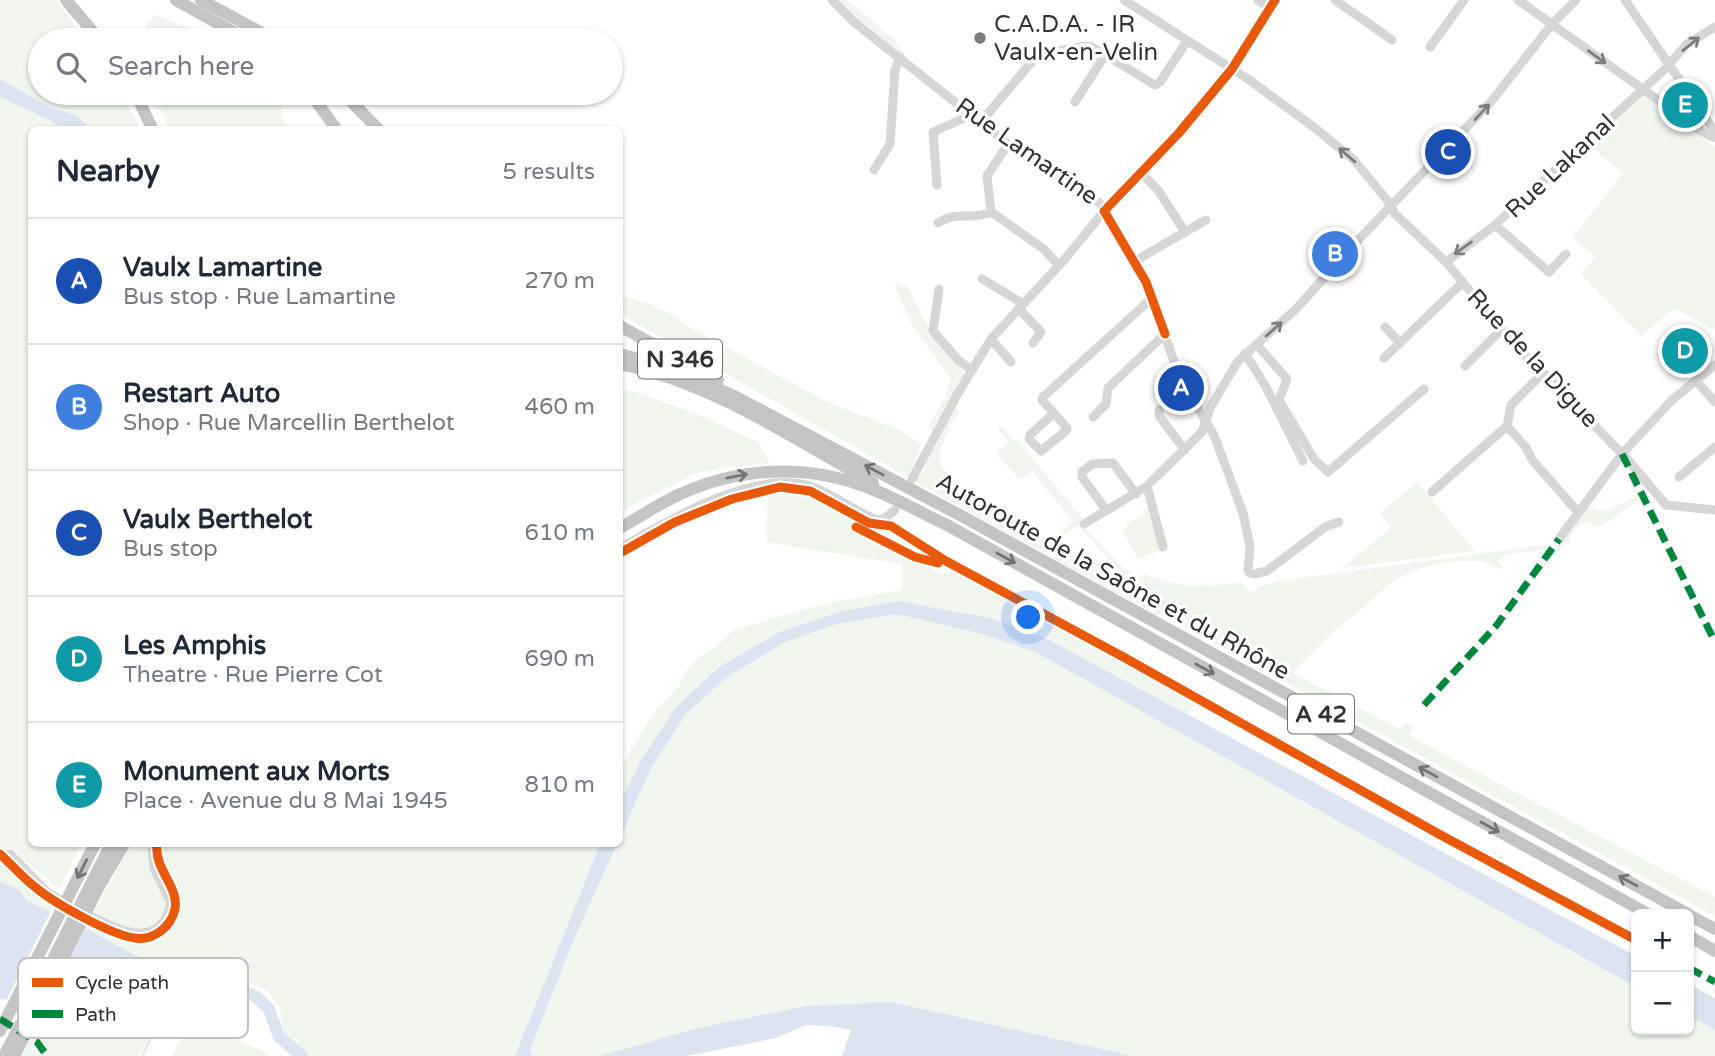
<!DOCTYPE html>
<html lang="en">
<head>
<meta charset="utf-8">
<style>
	body { margin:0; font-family:"Varela Round",sans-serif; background:#f2f2f3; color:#1f2937 }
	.controls { position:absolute; right:21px; bottom:21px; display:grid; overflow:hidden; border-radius:10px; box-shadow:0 2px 5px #0004 }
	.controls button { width:63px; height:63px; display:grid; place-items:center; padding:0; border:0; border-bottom:2px solid #e0e1e3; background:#fff; color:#1f2937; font:35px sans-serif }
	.you { position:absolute; left:1029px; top:618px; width:24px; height:24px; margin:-18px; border:5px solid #fff; border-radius:50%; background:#1a73e8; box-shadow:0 0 0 10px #1a73e833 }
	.badge { display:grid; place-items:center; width:46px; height:46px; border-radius:50%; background:#7a7a7a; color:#fff; font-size:23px; font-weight:700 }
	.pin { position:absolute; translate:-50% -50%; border:4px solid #fff; box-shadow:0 2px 7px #0006 }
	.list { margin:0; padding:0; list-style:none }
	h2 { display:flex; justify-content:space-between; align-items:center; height:91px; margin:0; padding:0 28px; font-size:30px }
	h2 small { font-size:23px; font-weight:400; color:#747a83 }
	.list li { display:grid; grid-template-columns:46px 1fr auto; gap:21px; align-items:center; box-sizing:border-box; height:126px; padding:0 28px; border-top:2px solid #e0e1e3 }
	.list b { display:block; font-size:26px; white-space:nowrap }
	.list p { margin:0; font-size:23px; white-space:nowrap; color:#747a83 }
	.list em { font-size:23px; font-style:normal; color:#747a83 }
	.icon { flex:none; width:38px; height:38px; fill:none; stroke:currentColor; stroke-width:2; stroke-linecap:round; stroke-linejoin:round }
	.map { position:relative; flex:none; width:1715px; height:1056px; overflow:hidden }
	.search { position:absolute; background:#fff; box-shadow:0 2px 5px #0004; left:28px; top:28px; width:595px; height:77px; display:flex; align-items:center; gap:18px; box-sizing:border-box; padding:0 24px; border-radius:38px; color:#747a83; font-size:26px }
	.panel { position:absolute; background:#fff; box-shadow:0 2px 5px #0004; left:28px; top:126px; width:595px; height:721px; border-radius:10px }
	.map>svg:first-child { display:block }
</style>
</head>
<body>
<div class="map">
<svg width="1715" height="1056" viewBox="0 0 1715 1056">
	<rect width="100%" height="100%" fill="#fff"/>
	<path fill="#f0f6ee" d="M0,0H56L86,40H40V93H120L141,129H91L76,115L52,108L0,79Z
		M835,0H847L895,40L907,57L862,25Z
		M155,15L212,37L216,40H147L146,24Z
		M151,93H281L284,96L281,112L287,129H170Z
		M1644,96L1715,147V330L1674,308L1641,336L1581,274L1595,257L1573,237L1623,173L1588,145L1639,97Z
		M0,97L47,119L63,129L32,130V844H81L60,889L10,848L0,855Z
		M897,282L909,288C922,322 942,347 965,375L934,431L928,428L946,396L951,378L912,325L895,285Z
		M620,296C641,299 661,308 680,319V322L825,401L902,431L921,444L908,477L622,315L620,313Z
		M620,389L636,392L700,415L759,443L770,464L730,467L697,473L620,511Z
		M956,407L960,412C954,419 950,428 946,436C943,444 937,453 940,462C948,489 1025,525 1051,541L1073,521L1033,472L1019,479L997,453L1009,442L998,429L1000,425L1012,439L1018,441L1085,521L1054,542L1089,558L1118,574L1123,575L1081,529L1084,527L1123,568L1142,577L1144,574C1183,589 1200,588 1241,582L1247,590L1257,591V587L1278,581L1527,547L1552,545L1535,568L1532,569L1544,550L1504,555L1498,562L1504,570L1481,561H1457L1434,564L1405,575L1389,585L1335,631L1293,673L1400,729L1406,722L1413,727L1409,736L1715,897V916L1160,614L1158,616L914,481L926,470L927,461Z
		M1417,482L1475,551L1342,568L1390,529L1381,513Z
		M784,490L815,496L870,526L890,532L889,539L895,542L900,537L930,557L933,570L941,574L947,572H960L1196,702L1188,714L1044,637L990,618L839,612L779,632L719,667L641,760L620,803V767L658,708L680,685L685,672L697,659L717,646L733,630L824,604L902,590V564L766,542L768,491Z
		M1636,495L1639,501L1602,526H1596L1590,522L1580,524L1570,536V543L1565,542L1540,573L1536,575L1585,509C1592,507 1595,510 1602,510C1614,510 1626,500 1636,495Z
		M1148,509L1162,550L1138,559L1123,531L1127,528L1126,524L1145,515L1143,511Z
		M896,614L983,634L1037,653L1636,987V1030H1689V1016L1715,1030V1056H1133L891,1002L806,1006L698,1028L600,1056H533L530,1050L572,944L617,844H620V838L651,768L686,714L726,678L785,642L840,623Z
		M131,844H600L515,1056H306L284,1035L280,1008L268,991L234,975L198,980L152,964L85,928Z
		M0,859L53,906L49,912L27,901L19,891L0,881Z
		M174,983L194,985L163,1017L139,1056H20L42,1009L57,1026L79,1029L87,1022L97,1018L107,1022L122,1018L133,1008L154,1001L159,988Z
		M217,1019L232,1029L239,1041L265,1052L266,1056H172C185,1032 190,1024 217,1019Z"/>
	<path fill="#dce4f2" d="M0,79L52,108L76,115L91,129H63L47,119L0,97Z
		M897,601L990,618L1044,637L1636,956V987L1037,653L983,634L896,614L840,623L785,642L726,678L686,714L651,768L620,838V803L641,760L676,707L719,667L779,632L839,612Z
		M600,844H617L572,944L530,1050L533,1056H515Z
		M0,881L20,891L27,901L85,928L152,964L198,980L194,985L174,983L159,988L154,1001L147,1008H133L122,1018L107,1022L97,1018L87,1022L75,1036C61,1030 55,1020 44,1011C33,1003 13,1001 0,999Z
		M1689,984L1715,998V1030L1689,1016Z
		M891,1002L1133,1056H842L851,1030L830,1026L805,1025L776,1038L687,1056H600L698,1028L806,1006Z"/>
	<path fill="#fff" d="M52,909L85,924L41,1013L5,1003Z"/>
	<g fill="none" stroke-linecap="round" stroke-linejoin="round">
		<path stroke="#dce4f2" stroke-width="2" d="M142,1056L157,1027L200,984"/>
		<path stroke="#dce4f2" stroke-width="12" d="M182,981L231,987L255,996L269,1009L279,1037L302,1056"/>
		<path stroke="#d6d6d6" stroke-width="9" d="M832,0L855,23L1008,144L1107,208
			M1124,0L1248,79L1315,128L1354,160L1387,200L1395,214L1446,262L1520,352L1531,360L1628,460L1666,505L1715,510
			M1258,0L1270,8
			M1335,0L1392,40
			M1518,0L1704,133L1715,138
			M1625,0L1715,132
			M1430,47L1464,0
			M1075,102L1105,55
			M980,123L1035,58L1041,54L1086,46L1092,47L1155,85L1160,82L1187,41
			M1008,144L987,176L991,212L1044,249L1059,266
			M874,170L890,144L895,70L900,57
			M937,185L933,132L971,115
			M1104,211L1146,282L1180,378L1214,435L1243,513L1250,547L1248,570L1250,573L1254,574L1267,571L1325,527L1339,522
			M938,223C957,210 971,221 991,212
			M1495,225L1549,272L1566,254
			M1185,232L1206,220
			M1135,261L1185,232L1158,190L1140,172
			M1446,262L1495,225L1665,69L1687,44L1715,27
			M982,279L1022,303
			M939,289L933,331L959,361L972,370
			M1018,308L1041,332L1033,343
			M1385,327L1400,343
			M991,339L1011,362
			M1257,345L1287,379L1279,400L1314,459L1328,472L1424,389
			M1245,353L1266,387L1303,461
			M1384,358L1463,282
			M1465,366L1502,329
			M1700,385L1715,402
			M1159,410V416L1185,450
			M1054,413L1030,435L1029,439L1041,451L1067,430V428L1042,400L1043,397L1153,297
			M1093,417L1106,404L1108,388L1165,334
			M1507,426L1525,446L1533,461L1578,512
			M1679,477L1715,447
			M912,479L957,395L991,339L1065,259L1109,205L1178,134L1232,69L1275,0
			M1147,486L1163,547
			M1432,492L1507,426L1511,405L1543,373
			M1106,510L1082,477V472L1092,464L1113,463L1136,494
			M1084,524L1147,486L1202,432L1210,408L1238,361L1296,309L1361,237L1490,103L1552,24L1576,0
			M1559,539L1622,454L1671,401L1715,365
			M620,548C668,521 750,471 807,485C831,492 852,510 875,519H884L895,510
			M10,854L46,891L68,904
			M80,911C112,926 159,956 171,903L154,868L152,844"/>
		<path stroke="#c4c4c4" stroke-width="12" d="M66,0L100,40
			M176,0L248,40
			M201,0L275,40
			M135,93L153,130
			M310,93L337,130
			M343,93L379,130
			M620,326L718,380
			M620,354L672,368L736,397L956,513L1688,914
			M620,364C711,382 793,438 873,483
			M620,528C638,518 657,505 676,496C737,467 806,463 869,488C896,498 921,513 947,525L1648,914
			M1689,915L1715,929
			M1689,936L1715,951
			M50,965L111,844
			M0,1031L95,844
			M4,1056L20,1025
			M14,1056L97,890L124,844"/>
		<path stroke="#00873e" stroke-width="7" stroke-dasharray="14 7" stroke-linecap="butt" d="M1622,454L1715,642
			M1424,705L1496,626L1559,539
			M1689,968L1715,982
			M0,1019L37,1042L47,1056"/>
		<defs>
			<path id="cycleway" d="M1107,208L1178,134L1232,69L1275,0
				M1104,211L1146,282L1165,334
				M856,527L915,557L938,563
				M620,553L675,522L732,499L780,487L810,491L869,523L891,526L946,561L1127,659L1437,833L1636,940
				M0,854C12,865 22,877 35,887C54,903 111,935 135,938C153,941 171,927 175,909C179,886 154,870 157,844"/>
		</defs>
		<use href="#cycleway" stroke="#fff" stroke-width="13"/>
		<use href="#cycleway" stroke="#e8590c" stroke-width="9"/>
	</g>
	<defs><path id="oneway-shaft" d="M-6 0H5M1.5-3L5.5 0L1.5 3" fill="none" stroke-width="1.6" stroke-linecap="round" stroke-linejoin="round" transform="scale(1.75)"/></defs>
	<g stroke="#7c7c7c">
		<use href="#oneway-shaft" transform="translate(1691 44) rotate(-39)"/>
		<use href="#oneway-shaft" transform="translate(1597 57) rotate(36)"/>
		<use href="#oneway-shaft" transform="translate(1482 112) rotate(-47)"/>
		<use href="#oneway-shaft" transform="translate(1347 155) rotate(-139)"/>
		<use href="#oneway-shaft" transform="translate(1463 248) rotate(144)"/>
		<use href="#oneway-shaft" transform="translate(1274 329) rotate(-42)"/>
	</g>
	<g stroke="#747474">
		<use href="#oneway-shaft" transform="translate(874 470) rotate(-152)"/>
		<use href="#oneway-shaft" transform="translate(737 476) rotate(-11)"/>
		<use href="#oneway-shaft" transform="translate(1006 558) rotate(29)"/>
		<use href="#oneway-shaft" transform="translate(1205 669) rotate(29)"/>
		<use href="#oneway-shaft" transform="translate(1428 772) rotate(-151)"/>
		<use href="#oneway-shaft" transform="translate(1490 827) rotate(29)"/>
		<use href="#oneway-shaft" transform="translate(82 869) rotate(117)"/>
		<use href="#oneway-shaft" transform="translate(1628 881) rotate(-151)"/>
	</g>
	<circle fill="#7a7a7a" stroke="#fff" stroke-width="2.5" cx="980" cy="38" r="7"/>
	<g text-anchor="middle" stroke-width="7" stroke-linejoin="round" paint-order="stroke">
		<g fill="#fff" stroke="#707070" stroke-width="2">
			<rect x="638" y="339.5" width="84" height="39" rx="5"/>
			<rect x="1288" y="694.5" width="66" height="39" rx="5"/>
		</g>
		<g font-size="23" font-weight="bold" fill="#323232">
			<text x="680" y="367">N 346</text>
			<text x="1321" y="722">A 42</text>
		</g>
		<g font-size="24" fill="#323232" stroke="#fff" text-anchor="start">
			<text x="994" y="32">C.A.D.A. - IR<tspan x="994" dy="28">Vaulx-en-Velin</tspan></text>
		</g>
		<g font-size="24" fill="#323232" stroke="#fff">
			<text transform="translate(1027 151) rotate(35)" y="8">Rue Lamartine</text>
			<text transform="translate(1560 166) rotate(-43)" y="8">Rue Lakanal</text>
			<text transform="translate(1533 358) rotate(47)" y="8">Rue de la Digue</text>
			<text transform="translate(1113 576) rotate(29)" y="8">Autoroute de la Saône et du Rhône</text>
		</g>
	</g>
	<rect x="18" y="958" width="230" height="80" rx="10" fill="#fff" stroke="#c2c2c2" stroke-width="2"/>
	<rect x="32" y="978" width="31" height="9" fill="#e8590c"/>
	<rect x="32" y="1010" width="31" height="8" fill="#00873e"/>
	<g font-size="19" fill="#323232">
		<text x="75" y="989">Cycle path</text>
		<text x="75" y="1021">Path</text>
	</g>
</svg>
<div class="controls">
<button>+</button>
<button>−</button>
</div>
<div class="you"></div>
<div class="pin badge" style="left:1181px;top:388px;background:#1a4fb4">A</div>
<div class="pin badge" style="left:1335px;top:254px;background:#3f7fe0">B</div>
<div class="pin badge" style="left:1448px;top:152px;background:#1a4fb4">C</div>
<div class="pin badge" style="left:1685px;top:351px;background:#0f9aa8">D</div>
<div class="pin badge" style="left:1685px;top:105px;background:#0f9aa8">E</div>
<div class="search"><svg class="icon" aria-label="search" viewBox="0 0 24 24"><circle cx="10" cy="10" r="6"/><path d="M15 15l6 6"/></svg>Search here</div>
<section class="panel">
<h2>Nearby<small>5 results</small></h2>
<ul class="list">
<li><span class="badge" style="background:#1a4fb4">A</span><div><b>Vaulx Lamartine</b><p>Bus stop · Rue Lamartine</p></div><em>270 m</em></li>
<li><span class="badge" style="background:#3f7fe0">B</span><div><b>Restart Auto</b><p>Shop · Rue Marcellin Berthelot</p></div><em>460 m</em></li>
<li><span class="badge" style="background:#1a4fb4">C</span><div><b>Vaulx Berthelot</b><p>Bus stop</p></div><em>610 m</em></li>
<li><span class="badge" style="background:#0f9aa8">D</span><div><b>Les Amphis</b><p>Theatre · Rue Pierre Cot</p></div><em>690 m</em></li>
<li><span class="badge" style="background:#0f9aa8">E</span><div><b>Monument aux Morts</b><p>Place · Avenue du 8 Mai 1945</p></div><em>810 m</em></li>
</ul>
</section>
</div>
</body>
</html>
